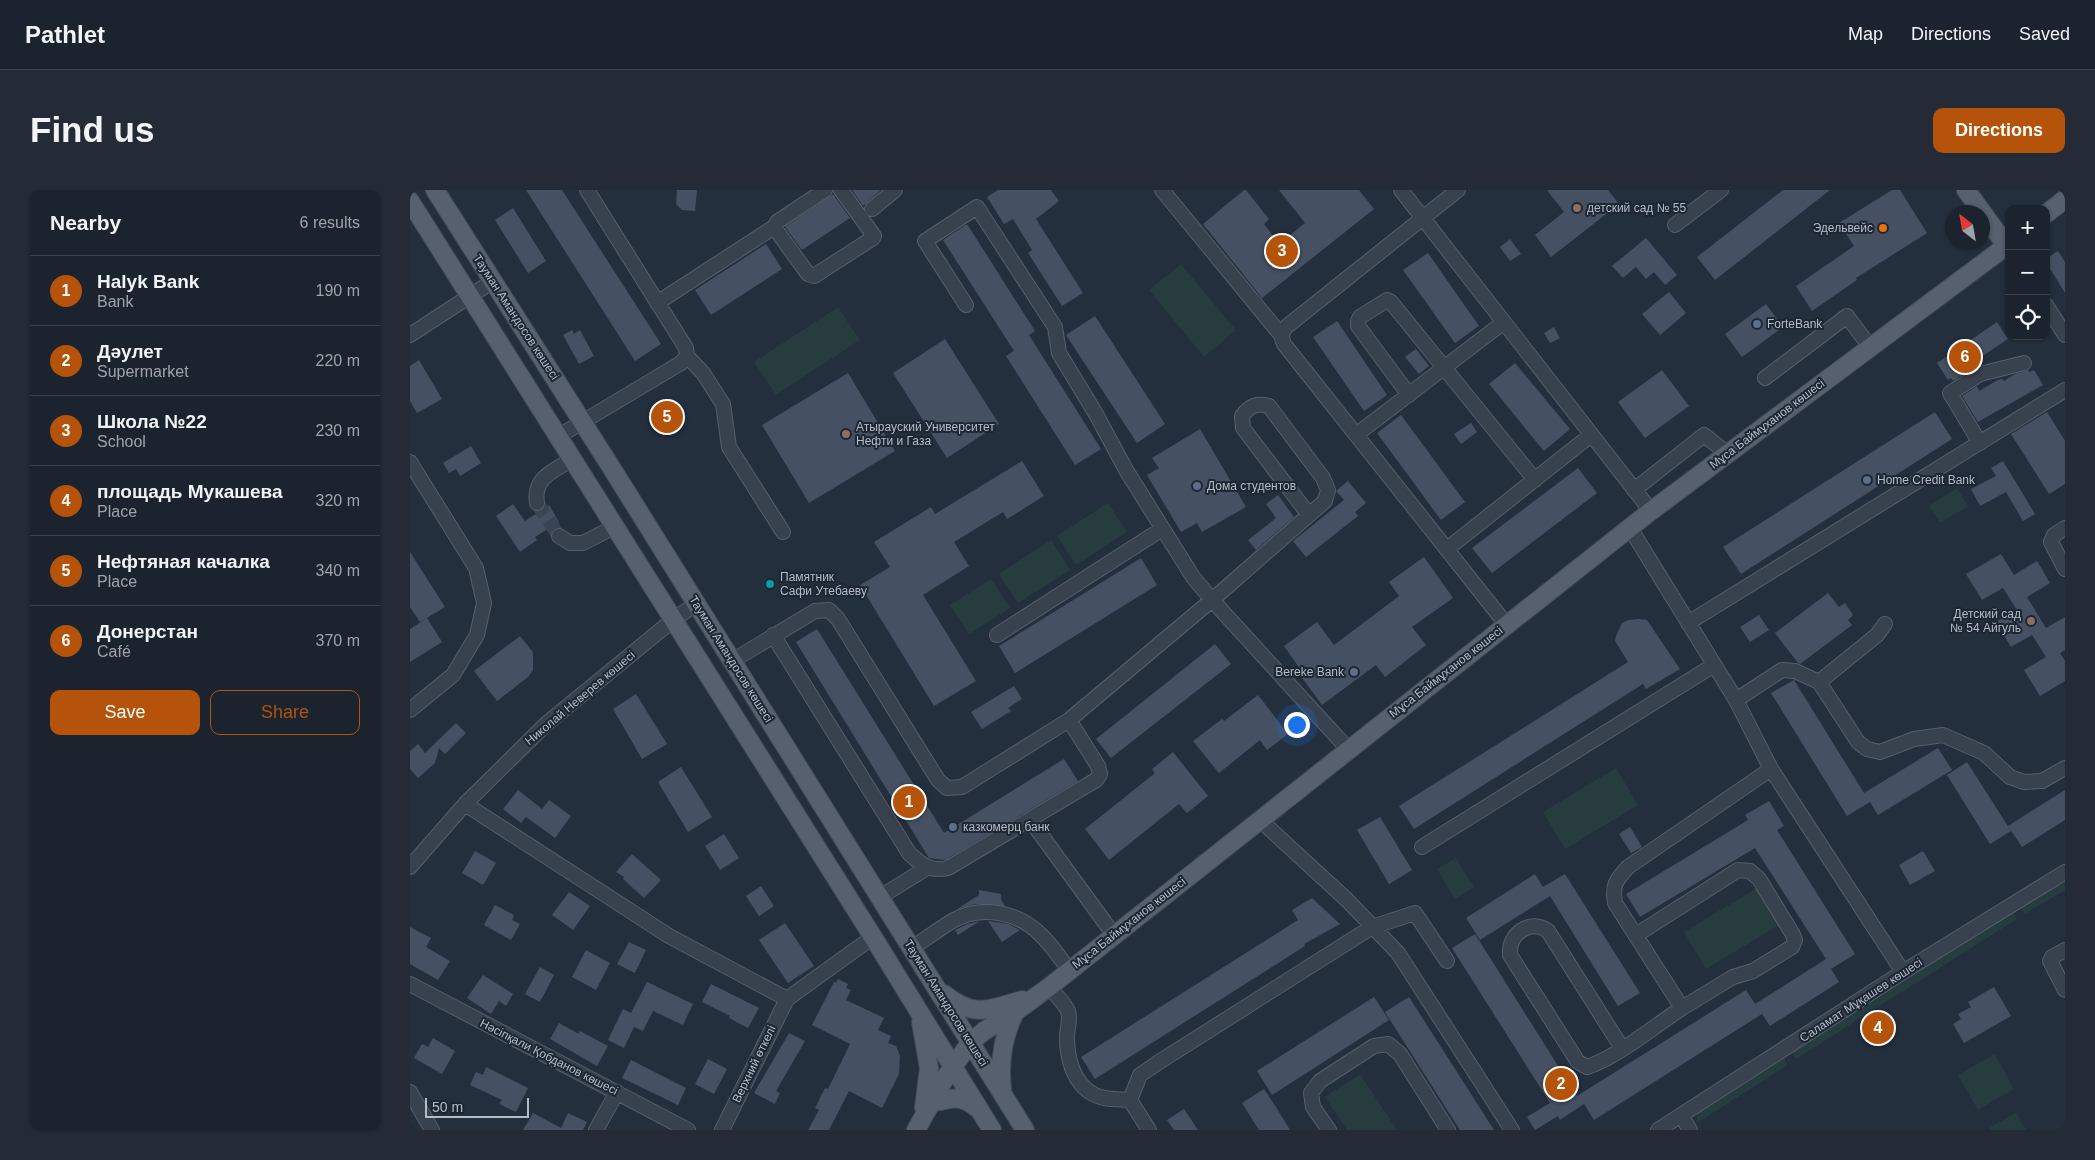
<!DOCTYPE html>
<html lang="en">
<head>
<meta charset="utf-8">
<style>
	body { margin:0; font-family:Arial,sans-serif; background:#242b36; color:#f1f3f6 }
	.controls { position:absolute; right:15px; top:15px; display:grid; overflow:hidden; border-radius:10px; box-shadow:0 1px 4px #0004 }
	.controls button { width:45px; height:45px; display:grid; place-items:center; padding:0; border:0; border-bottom:1px solid #39404a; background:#1b232e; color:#f1f3f6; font:25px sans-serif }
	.compass { position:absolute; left:1535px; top:15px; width:45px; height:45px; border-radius:50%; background:#1b232e; box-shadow:0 1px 4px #0004; rotate:329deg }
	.scale { position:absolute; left:15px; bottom:12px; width:104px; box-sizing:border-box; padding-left:5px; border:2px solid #b4bcc9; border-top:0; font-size:14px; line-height:18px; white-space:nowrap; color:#b4bcc9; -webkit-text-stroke:4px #1d2633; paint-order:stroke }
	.you { position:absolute; left:886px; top:534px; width:18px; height:18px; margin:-12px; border:4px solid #fff; border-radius:50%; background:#1a73e8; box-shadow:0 0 0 8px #1a73e833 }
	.badge { display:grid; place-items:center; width:32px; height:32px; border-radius:50%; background:#b45309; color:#fff; font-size:16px; font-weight:700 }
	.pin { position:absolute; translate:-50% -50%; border:2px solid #fff; box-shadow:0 1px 5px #0006 }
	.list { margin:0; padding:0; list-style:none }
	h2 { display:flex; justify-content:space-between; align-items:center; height:65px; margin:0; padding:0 20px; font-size:21px }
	h2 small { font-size:16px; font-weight:400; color:#a0a4aa }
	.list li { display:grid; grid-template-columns:32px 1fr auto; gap:15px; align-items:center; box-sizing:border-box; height:70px; padding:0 20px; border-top:1px solid #39404a }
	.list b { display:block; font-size:19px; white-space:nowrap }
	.list p { margin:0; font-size:16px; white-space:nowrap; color:#a0a4aa }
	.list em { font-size:16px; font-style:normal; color:#a0a4aa }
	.actions { display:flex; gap:10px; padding:15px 20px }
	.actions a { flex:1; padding:11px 0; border:1px solid #b45309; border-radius:10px; text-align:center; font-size:18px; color:#b45309 }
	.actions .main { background:#b45309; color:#fff }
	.icon { flex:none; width:28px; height:28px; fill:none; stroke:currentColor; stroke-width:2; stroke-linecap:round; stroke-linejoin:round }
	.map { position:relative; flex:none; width:1655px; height:940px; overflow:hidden; border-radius:10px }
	header { display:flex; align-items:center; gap:30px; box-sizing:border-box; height:70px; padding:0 25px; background:#1b232e; border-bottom:1px solid #39404a }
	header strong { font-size:24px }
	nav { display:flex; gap:28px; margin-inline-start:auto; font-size:18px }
	.intro { display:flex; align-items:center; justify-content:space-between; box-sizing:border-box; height:120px; padding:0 30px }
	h1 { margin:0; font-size:35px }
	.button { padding:12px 22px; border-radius:10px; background:#b45309; color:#fff; font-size:18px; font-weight:700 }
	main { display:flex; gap:30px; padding:0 30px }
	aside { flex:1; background:#1b232e; border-radius:10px; box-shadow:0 1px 4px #0004 }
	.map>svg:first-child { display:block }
</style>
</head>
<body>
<header>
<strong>Pathlet</strong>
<nav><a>Map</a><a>Directions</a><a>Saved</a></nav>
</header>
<div class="intro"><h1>Find us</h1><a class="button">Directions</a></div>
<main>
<aside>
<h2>Nearby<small>6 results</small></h2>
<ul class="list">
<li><span class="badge">1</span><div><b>Halyk Bank</b><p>Bank</p></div><em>190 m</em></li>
<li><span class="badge">2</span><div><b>Дәулет</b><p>Supermarket</p></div><em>220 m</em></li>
<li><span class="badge">3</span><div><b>Школа №22</b><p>School</p></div><em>230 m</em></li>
<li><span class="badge">4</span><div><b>площадь Мукашева</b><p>Place</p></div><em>320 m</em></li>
<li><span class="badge">5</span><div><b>Нефтяная качалка</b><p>Place</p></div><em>340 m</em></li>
<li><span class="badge">6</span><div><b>Донерстан</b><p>Café</p></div><em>370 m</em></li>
</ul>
<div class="actions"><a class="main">Save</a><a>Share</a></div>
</aside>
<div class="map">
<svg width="1655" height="940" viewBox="0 0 1655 940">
	<rect width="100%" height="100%" fill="#242f3e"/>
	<path fill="#263c3f" d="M771,74L826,140L794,167L739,100Z
		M428,117L450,150L366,205L344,172Z
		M1547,298L1558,316L1530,333L1519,316Z
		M698,313L717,342L666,375L647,346Z
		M641,350L660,380L608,413L589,384Z
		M581,389L600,418L559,444L540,415Z
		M1206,578L1228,615L1155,659L1133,622Z
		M1046,668L1064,697L1045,709L1027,679Z
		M1655,690V700L1615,724L1610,717Z
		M1347,698L1369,735L1296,779L1274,742Z
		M1602,722L1607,729L1386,869L1381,862Z
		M1585,864L1604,899L1568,920L1548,885Z
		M1373,867L1378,875L1287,933V926L1290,920Z
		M950,884L987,940H937L915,907Z
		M1606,923L1616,940H1580L1579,938Z"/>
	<path fill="#455162" d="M116,0H152L251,154L225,171Z
		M267,0H287L285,21L272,20L266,14Z
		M442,0H471L453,16Z
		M588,0H641L649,11L626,29L673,103L652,116L618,63L622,60L603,29L594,34L577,7Z
		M834,0H836L859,29L854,34L869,54L895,33L869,0H949L964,19L852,108L793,34Z
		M1137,0H1198L1209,14L1141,67L1125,45L1154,22Z
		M1373,0H1420L1305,90L1287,67Z
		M1482,0H1490L1517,43L1446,88L1447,90L1402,121L1386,96L1444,56L1429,33Z
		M423,4L440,28L392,60L375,37Z
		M103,18L136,71L118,83L85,30Z
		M557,34L625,141L619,145L691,259L665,275L596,166L604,161L533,50Z
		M1236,48L1267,85L1255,95L1244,82L1236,89L1226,77L1213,88L1202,76Z
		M1100,49L1111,64L1100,71L1090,57Z
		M356,54L372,79L301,125L285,100Z
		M1648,61L1655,72V103L1636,72V69Z
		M1018,63L1069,136L1045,153L993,80Z
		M1259,102L1276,123L1250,145L1232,124Z
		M1356,114L1373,137L1332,167L1315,144Z
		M685,126L755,234L727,253L656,145Z
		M927,131L977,205L954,221L903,147Z
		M1587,132L1598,149L1556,177L1558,181L1543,191L1541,188L1538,190L1527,173Z
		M1144,137L1150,148L1140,153L1134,143Z
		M162,140L164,144L170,140L184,166L169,174L153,145Z
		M535,149L589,234L537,268L483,183Z
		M1006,159L1019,176L1009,184L995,167Z
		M9,170L32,209L7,223L0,211V176Z
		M1105,173L1160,239L1134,261L1079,194Z
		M1252,180L1279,216L1235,248L1208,212Z
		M1618,180L1620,182L1624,180L1633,195L1568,232L1552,206L1567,196L1569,201L1588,190L1592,189L1594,191L1605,184Z
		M438,183L485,261L399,313L352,235Z
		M1525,222L1542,249L1331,384L1313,357Z
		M1637,222L1655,251V294L1639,304L1601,244Z
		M991,225L1055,312L1031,330L967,243Z
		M1061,233L1067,242L1051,254L1044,244Z
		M790,239L836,317L792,342L787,333L771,342L737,285L749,278L742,268Z
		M61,256L71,273L50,286L46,279L39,283L33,273Z
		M612,271L634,306L597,329L593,322L544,352L559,376L513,405L566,491L524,516L450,395L480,377L464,352L521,317L525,324Z
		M1593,271L1625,324L1613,331L1596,302L1570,316L1561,299L1586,286L1581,278Z
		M1168,278L1187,303L1082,383L1062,358Z
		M938,291L956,313L945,322L948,326L896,367L883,351L934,310L926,301Z
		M868,305L884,327L846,360L838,350L866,328L856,314Z
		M103,314L115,331L139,315L149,332L125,347L127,350L110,362L86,326Z
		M0,362L35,417L10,432L0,417Z
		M1591,364L1604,385L1627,371L1640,393L1617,407L1636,438L1655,427V460L1650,463L1655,471V491L1630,506L1614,480L1636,467L1622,445L1601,457L1586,432L1607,420L1593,398L1572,410L1556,384Z
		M1014,367L1043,408L1002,437L1016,455L975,487L966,475L912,515L887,481L890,479L874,456L907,432L924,455L989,406L979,392Z
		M731,368L747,395L605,483L589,456Z
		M1418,403L1429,417L1435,413L1443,425L1438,430L1442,435L1390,474L1388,473L1365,443Z
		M1349,425L1359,440L1340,452L1330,437Z
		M17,428L32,452L0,472V439Z
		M1229,429L1237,430L1270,479L1236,499L1233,494L1004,639L989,616L1218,472L1205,451L1206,446L1212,433L1219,430Z
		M407,439L534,643L654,569L668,591L535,670L519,668L386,452Z
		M110,446L123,462V480L118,487L87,511L64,481Z
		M805,454L821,474L701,568L686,549Z
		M1384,490L1454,603L1528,558L1542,580L1468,625L1460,612L1437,626L1361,503Z
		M604,496L612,509L598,518L601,521L572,539L561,522Z
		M226,504L257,554L232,569L203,519Z
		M848,505L878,544L857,560L850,550L809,583L783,551L812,529L814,531Z
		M46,533L56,543L35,564L29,558L25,573L8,588L0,579V561L8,554L15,563Z
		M763,562L798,606L777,623L769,614L699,670L675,639L745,583L742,579Z
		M1557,572L1601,641L1580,654L1537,585Z
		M271,577L302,627L278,642L248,592Z
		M108,600L132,619L139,610L161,626L145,648L116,627L111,633L93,619Z
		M1655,600V630L1612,657L1598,636Z
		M1359,611L1374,636L1367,640L1445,764L1421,779L1429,792L1360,836L1352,824L1184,930L1174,914L1150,930L1148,926L1125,940L1117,927L1140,913L1042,758L1065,744L1167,906L1336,800L1345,814L1416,769L1345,658L1230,727L1216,704L1338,630L1335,625Z
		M970,627L1002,680L979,694L947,640Z
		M1220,637L1232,657L1221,663L1209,644Z
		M314,644L329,668L310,680L295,656Z
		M65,661L86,673L73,695L52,683Z
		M1513,661L1525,681L1500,695L1489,675Z
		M222,664L251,690L234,708L213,689L214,687L206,682Z
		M1125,684L1133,697L1155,684L1230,803L1208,816L1140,706L1070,750L1056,728Z
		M351,696L364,716L349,726L336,706Z
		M569,700L591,704V709L595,716L565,714L547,719L569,705Z
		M159,702L180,716L163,740L142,725Z
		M902,708L930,734L894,754L895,756L685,889L671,867L888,730L882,720Z
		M85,715L104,725L102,730L110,734L101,750L74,735Z
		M570,731L548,745L545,740L557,734Z
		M578,731L598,734L610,740L592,752Z
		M375,733L404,776L378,793L349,750Z
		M0,737L21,748L16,757L40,771L28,790L0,774Z
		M219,752L236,760L225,783L207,774Z
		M176,760L200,773L186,800L162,787Z
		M130,777L144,785L130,812L115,804Z
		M73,785L103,804L96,816L89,811L81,824L57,808Z
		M428,789L438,794L436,798L441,800L436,810L474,828L468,840L481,846L478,853L486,856L490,866L489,884L472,918L439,901L419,940H398L409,920L405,918L415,898L418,899L440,854L402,835L424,792L426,793Z
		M237,792L283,814L273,835L243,821L233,841L224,837L214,858L198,850L213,819L221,823Z
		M301,794L349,818L338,838L319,828L320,826L292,812Z
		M1584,797L1601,826L1554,853L1543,834L1551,829L1548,824L1561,817L1558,812Z
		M964,807L979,830L862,905L847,881Z
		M999,807L1084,940H1050L1034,915L975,822Z
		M149,833L169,844L170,841L198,856L187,876L140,849Z
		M379,843L395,851L366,901L370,903L365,914L344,903Z
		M23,848L45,861L32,884L4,868L12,854L18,857Z
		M298,869L317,879L304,904L285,894Z
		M221,870L276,898L268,915L212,888Z
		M76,877L118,898L106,922L89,914L92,910L60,895L66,882L73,885Z
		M854,899L866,917L880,940H849L832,913Z
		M774,919L788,940H764L757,930Z
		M123,923L151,938L158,923L177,932L173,940H113Z"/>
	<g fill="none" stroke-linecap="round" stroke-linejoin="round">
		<path stroke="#3a4453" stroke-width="14" stroke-dasharray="14 7" stroke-linecap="butt" d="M127,313L149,346"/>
		<defs>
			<path id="minor" d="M752,0L871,145
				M991,0L1241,321
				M1048,0L876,137L871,145L874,154L1096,434
				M462,19L485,0
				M1265,35L1311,0
				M364,37L398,84L404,86L463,48L464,46L431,0
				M247,113L364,37L367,32L415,0
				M556,115L515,51L567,17L645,137L649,163L686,224L716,280L783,387L802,410L938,559
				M1636,115L1655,145
				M0,145L83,91
				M277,166L293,183L313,214L319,257L373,342
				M1355,188L1437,126L1460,157
				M999,205L948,136V131L950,127L977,110L981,112L1125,290
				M947,244L1094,132
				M149,246L271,173L277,166L276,158L177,0
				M1570,253L1540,203L1570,184L1614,173
				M0,272L66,378L74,413L67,445L43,485L0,520
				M1224,300L1294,245L1318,264
				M127,313C123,287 143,282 162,269
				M1220,338L1326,510L1361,579L1493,782
				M1655,338L1644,345L1641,352L1655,379
				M149,346L160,353H173L204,337
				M1037,359L1181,245
				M1278,433L1655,200
				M363,445L499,663C511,675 521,682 538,678L686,590L690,584L688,576L659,530
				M587,445L752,339
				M322,471L405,421L419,420L428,429L528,590L537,598L552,597L659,530L802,410L915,311L918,300L913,288L859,216C847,213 840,215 832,226L833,238L899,325
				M1409,492L1467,445L1475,434
				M1326,510L1372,480L1385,481L1409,492L1448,552L1457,559L1470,562L1504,549L1533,545L1574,563L1600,587L1614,592L1632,591L1655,578
				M55,614L259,746L377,809
				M849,629L937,710L988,763L1102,940
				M621,631L704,745
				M1012,657L1304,475
				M0,677L55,614L136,534L263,430L287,413
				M470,707L517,678
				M1226,745L1328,680L1340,681L1349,689L1382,743L1385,750L1382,757L1343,781L1323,787L1272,818L1205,713C1202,695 1206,690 1218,677L1361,579
				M502,758C516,749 530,738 544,730C571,715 608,722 630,744C641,754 650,768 659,780
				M1655,760L1642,767L1640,771L1655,800
				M0,794L278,940
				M639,797C645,804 654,812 658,821C661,829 657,839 657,847C657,868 663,893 683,904C693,910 708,909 720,910L730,885L749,872L962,737L1005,723L1037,771
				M1212,858L1138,741C1120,728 1098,744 1100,765L1168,872L1177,877C1206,868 1246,835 1272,818
				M0,902L22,940
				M720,910L739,940
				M1271,925L1280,940
				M186,940L207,902
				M312,940L377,809L463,747
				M919,940L903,917L901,903L910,891L964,856L978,854L990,864L1038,940
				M1248,940L1493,782L1655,682"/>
			<path id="major" d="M25,0L201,277L615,940
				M1556,0L1596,55
				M0,11L463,747L582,940
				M1636,24L1655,9
				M534,804C563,828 579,820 612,810
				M511,832L519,878L514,918
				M592,899C589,873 593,846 605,822
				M522,913C542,908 550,904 567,918
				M506,940L535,888L560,853L574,841L605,822L639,797L1241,321L1599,54"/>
		</defs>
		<use href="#minor" stroke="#565f6c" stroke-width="16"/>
		<use href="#major" stroke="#414a57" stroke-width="20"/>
		<use href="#minor" stroke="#38414e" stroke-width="14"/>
		<use href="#major" stroke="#56606e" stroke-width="18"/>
	</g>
	<g fill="#8d6e63" stroke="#1d2633" stroke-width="2">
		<circle cx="1167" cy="18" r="5"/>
		<circle cx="436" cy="244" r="5"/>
		<circle cx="1621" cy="431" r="5"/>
	</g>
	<circle fill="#e8710a" stroke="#1d2633" stroke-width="2" cx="1473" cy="38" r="5"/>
	<g fill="#5c6f8a" stroke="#1d2633" stroke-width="2">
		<circle cx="1347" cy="134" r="5"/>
		<circle cx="1457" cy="290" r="5"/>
		<circle cx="787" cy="296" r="5"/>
		<circle cx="944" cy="482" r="5"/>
		<circle cx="543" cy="637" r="5"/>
	</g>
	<circle fill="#0f9aa8" stroke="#1d2633" stroke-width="2" cx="360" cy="394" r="5"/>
	<g text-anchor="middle" stroke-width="4" stroke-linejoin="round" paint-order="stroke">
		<g font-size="12" fill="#b4bcc9" stroke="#1d2633" text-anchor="start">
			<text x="1177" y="22">детский сад № 55</text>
			<text x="1463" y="42" text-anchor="end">Эдельвейс</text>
			<text x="1357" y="138">ForteBank</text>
			<text x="446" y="241">Атырауский Университет<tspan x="446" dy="14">Нефти и Газа</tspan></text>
			<text x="1467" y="294">Home Credit Bank</text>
			<text x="797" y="300">Дома студентов</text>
			<text x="370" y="391">Памятник<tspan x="370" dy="14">Сафи Утебаеву</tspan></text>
			<text x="1611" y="428" text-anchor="end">Детский сад<tspan x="1611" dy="14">№ 54 Айгуль</tspan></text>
			<text x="934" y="486" text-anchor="end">Bereke Bank</text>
			<text x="553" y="641">казкомерц банк</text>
		</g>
		<g font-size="12" fill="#b4bcc9" stroke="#1d2633">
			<text transform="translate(106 127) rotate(57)" y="4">Тауман Амандосов көшесі</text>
			<text transform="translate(1357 234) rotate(-37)" y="4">Мұса Баймұханов көшесі</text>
			<text transform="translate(321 469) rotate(58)" y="4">Тауман Амандосов көшесі</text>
			<text transform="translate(1036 482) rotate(-38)" y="4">Мұса Баймұханов көшесі</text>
			<text transform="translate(170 508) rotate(-40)" y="4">Николай Неверев көшесі</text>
			<text transform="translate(719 733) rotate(-38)" y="4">Мұса Баймұханов көшесі</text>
			<text transform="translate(1451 810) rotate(-33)" y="4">Саламат Мұқашев көшесі</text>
			<text transform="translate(536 813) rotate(58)" y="4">Тауман Амандосов көшесі</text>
			<text transform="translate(139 867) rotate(27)" y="4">Нәсіпқали Қобданов көшесі</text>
			<text transform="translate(344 874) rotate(-64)" y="4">Верхний өткелі</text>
		</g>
	</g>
</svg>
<div class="controls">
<button>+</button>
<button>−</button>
<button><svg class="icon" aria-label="locate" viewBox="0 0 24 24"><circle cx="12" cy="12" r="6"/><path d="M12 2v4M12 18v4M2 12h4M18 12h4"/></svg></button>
</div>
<svg class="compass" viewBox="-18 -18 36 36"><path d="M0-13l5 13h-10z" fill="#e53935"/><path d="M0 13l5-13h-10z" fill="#a0a4aa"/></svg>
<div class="scale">50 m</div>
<div class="you"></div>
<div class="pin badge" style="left:499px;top:612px">1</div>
<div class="pin badge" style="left:1151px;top:894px">2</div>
<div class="pin badge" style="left:872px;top:61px">3</div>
<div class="pin badge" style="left:1468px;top:838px">4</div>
<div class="pin badge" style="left:257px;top:227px">5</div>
<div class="pin badge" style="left:1555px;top:167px">6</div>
</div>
</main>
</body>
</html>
